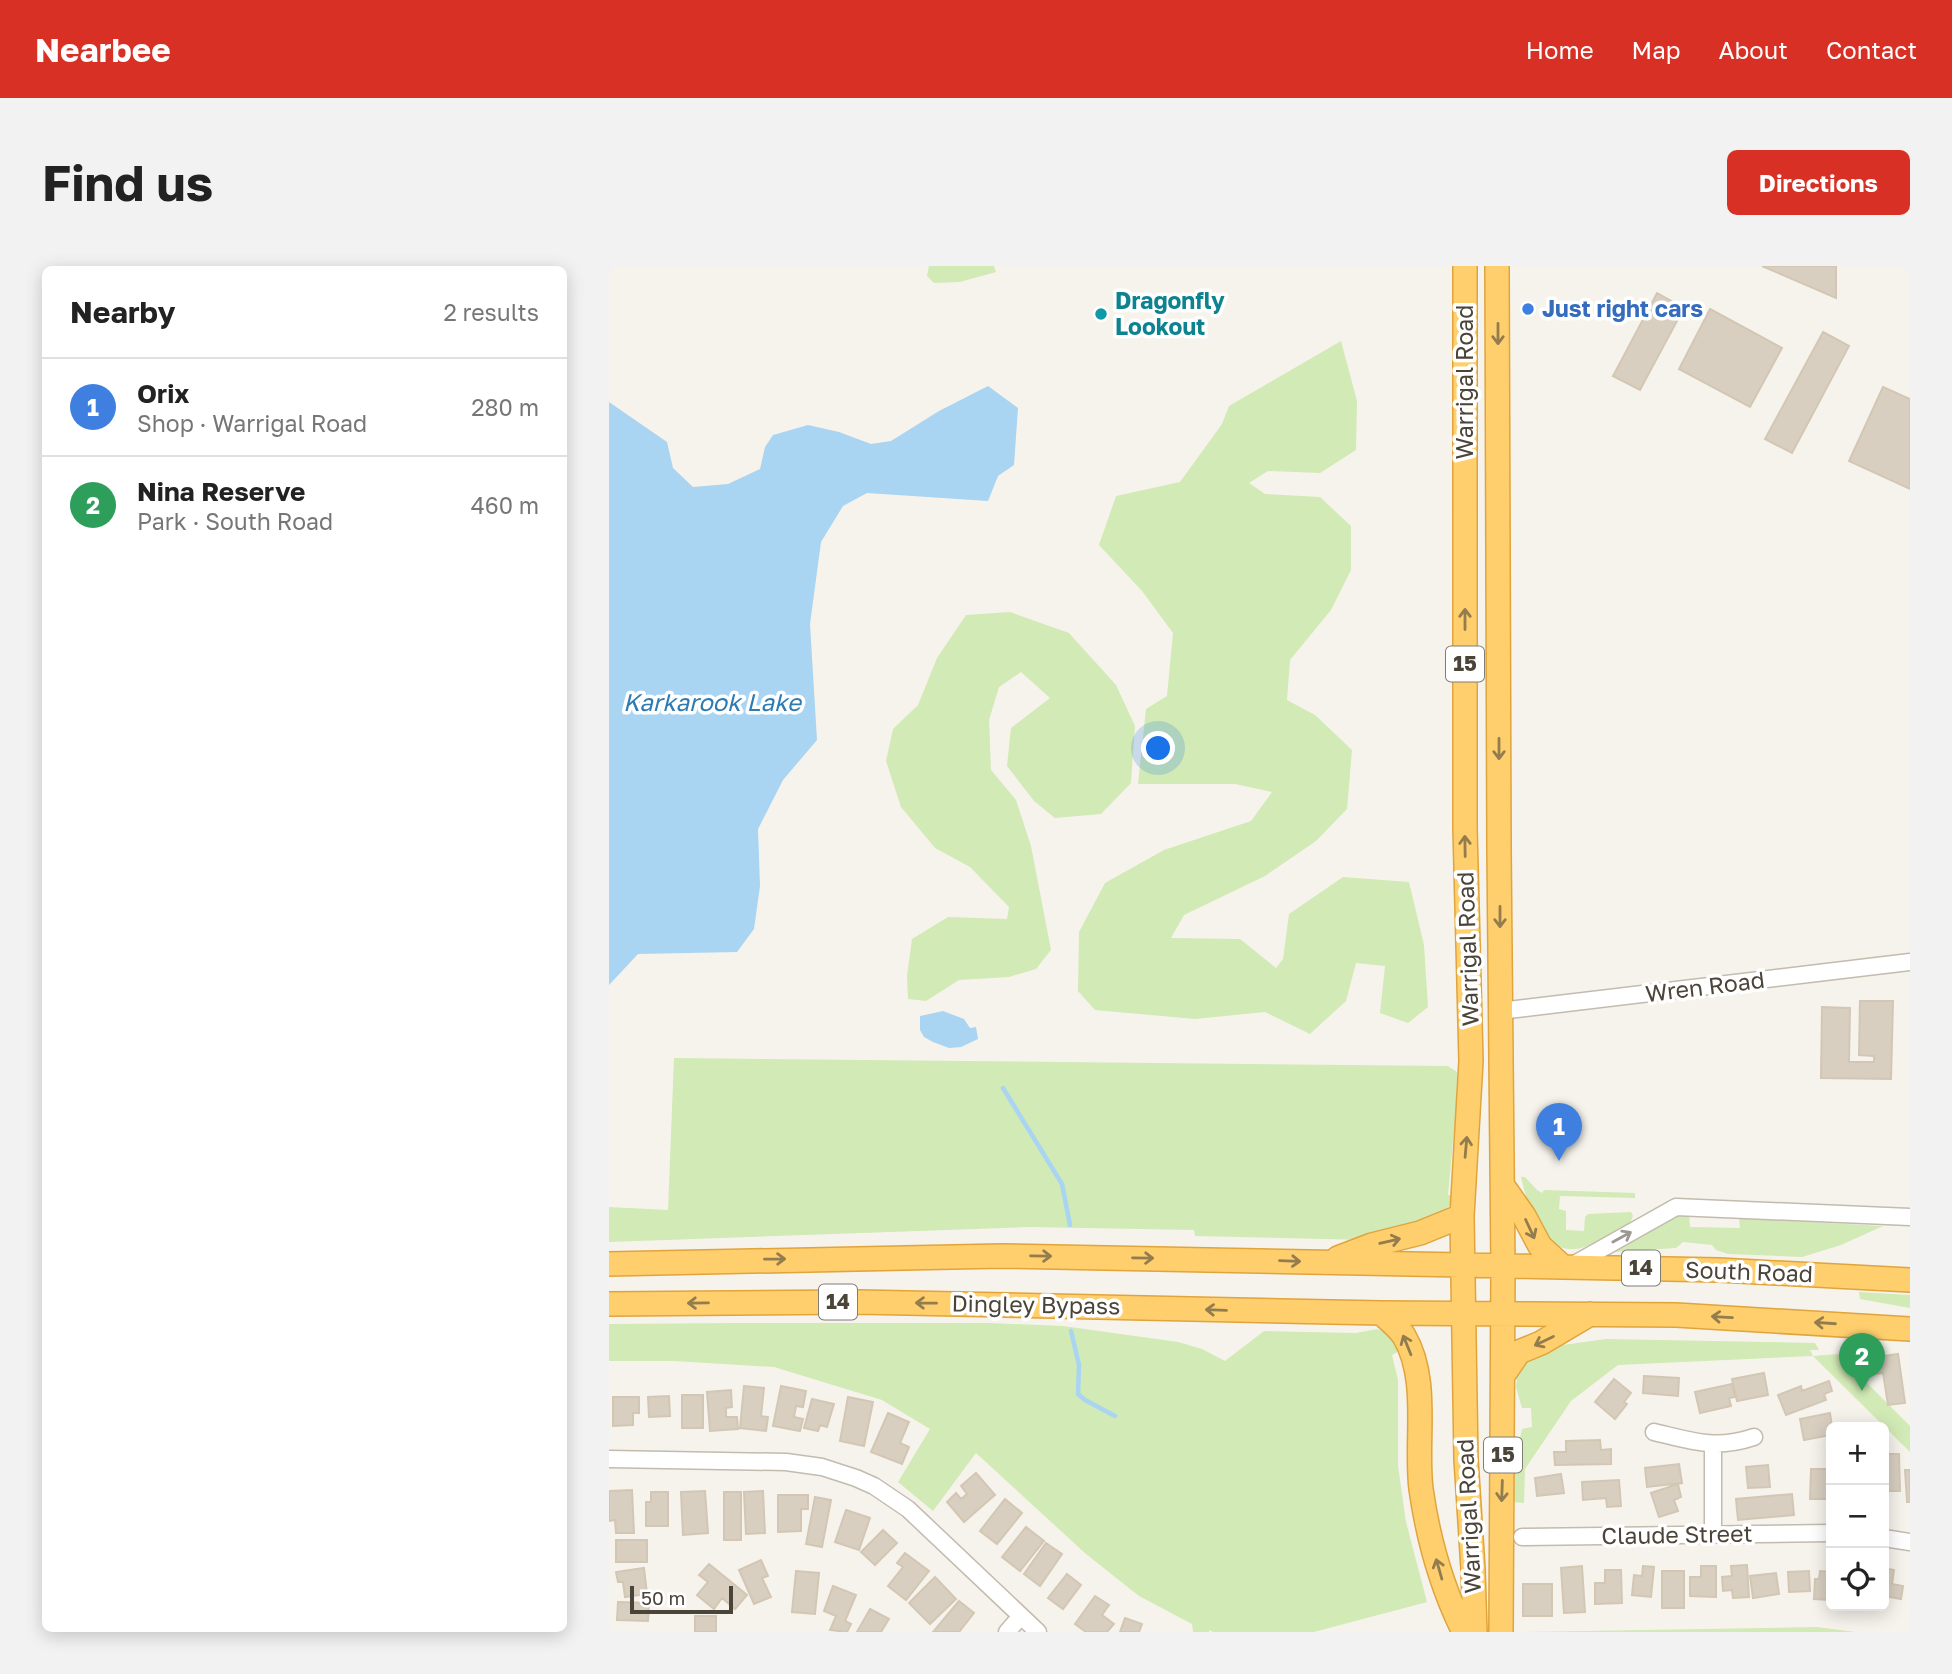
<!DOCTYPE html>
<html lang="en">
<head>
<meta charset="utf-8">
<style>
	body { margin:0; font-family:"Golos Text",sans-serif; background:#f2f2f2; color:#222 }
	.controls { position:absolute; right:21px; bottom:21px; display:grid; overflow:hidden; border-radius:10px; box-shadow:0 4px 18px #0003 }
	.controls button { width:63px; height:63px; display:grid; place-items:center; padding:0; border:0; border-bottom:2px solid #e0e0e0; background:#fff; color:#222; font:35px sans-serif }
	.scale { position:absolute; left:21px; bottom:18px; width:103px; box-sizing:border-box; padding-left:7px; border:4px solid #4b4439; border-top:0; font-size:19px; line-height:24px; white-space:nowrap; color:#4b4439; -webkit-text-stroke:5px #fff; paint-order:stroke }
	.you { position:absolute; left:550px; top:483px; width:24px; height:24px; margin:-18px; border:5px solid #fff; border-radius:50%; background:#1a73e8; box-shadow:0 0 0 10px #1a73e833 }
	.badge { display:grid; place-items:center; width:46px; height:46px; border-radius:50%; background:#d93025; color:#fff; font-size:23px; font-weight:700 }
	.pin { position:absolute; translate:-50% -58px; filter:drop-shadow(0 2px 4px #0008) }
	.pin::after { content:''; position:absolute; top:37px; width:24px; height:21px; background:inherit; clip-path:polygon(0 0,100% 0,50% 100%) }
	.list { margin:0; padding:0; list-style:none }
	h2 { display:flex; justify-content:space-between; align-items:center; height:91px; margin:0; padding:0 28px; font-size:30px }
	h2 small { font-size:23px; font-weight:400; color:#767676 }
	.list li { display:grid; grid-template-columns:46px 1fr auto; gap:21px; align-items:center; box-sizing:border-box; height:98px; padding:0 28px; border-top:2px solid #e0e0e0 }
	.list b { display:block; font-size:26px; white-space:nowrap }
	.list p { margin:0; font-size:23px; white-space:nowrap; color:#767676 }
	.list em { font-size:23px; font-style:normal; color:#767676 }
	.icon { flex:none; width:38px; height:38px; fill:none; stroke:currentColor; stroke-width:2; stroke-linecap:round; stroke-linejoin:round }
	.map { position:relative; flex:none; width:1301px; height:1366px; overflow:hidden; border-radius:10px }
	header { display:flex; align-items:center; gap:42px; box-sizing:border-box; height:98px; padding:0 35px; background:#d93025; color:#fff }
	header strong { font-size:33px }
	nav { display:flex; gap:38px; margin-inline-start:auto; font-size:24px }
	.intro { display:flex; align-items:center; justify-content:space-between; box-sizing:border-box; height:168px; padding:0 42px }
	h1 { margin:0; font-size:49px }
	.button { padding:18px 32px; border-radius:10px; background:#d93025; color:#fff; font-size:24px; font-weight:700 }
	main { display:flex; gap:42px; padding:0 42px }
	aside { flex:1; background:#fff; border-radius:10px; box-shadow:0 4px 18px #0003 }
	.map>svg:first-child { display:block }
</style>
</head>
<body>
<header>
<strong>Nearbee</strong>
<nav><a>Home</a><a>Map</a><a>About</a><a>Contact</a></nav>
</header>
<div class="intro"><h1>Find us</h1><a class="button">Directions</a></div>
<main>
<aside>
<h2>Nearby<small>2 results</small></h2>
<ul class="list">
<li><span class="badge" style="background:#3f7fe0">1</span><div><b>Orix</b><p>Shop · Warrigal Road</p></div><em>280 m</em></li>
<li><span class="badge" style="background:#2e9e5b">2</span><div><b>Nina Reserve</b><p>Park · South Road</p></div><em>460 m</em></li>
</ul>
</aside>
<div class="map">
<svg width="1301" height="1366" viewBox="0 0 1301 1366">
	<rect width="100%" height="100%" fill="#f6f3ec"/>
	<path fill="#d2eab5" d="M320,0H385L387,6L351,16L325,17L318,10Z
		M732,75L748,135L747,184L711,207L659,205L640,217L656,228L711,231L742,260V304L722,344L681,394L678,434L706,449L743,484L738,543L707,575L656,610L575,649L562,672L631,673L667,702L674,693L680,648L734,611L800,616L815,679L819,741L799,757L771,747L776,700L747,697L737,735L701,768L656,746L586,753L486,744L469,725L470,666L496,617L555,584L642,555L663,526L626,518H529L537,443L558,430L564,367L533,325L490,279L507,230L571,216L613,158L620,140Z
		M401,346L460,367L507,419L526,460L522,517L492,548L446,552L425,535L398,500L402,462L441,432L412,406L390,421L380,454L382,504L407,534L422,580L442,684L427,703L400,711L350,714L317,735L299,733L298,710L303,673L339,651L398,653L400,641L361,601L326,582L292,541L277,495L284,463L309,439L328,392L357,349Z
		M65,792L839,800L848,806L847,843L839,929H843V935L837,946L758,974L586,970L585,964L422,961L0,976V941L59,944Z
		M912,911H916L928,924L933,927L935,924L1026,927V932L951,930L950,943L957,945V964L975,965L976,951L979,948L1022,946L1024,950L1021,957C1007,964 993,974 978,980C935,997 919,941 912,911Z
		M1080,948L1081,961L1131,962L1130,952L1274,960L1232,979L1193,991L1119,988L1107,984L1103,979L1074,976L1067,982L1004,986L1065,950Z
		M1250,1026L1301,1029V1042L1251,1033Z
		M128,1057H380L454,1060L569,1076L593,1083L616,1095L655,1065L747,1067L768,1063L777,1066L794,1083L783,1089L789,1114V1200L797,1256L818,1336L705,1366H604L600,1364V1366H584L583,1358L530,1330L477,1288L367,1187L324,1245L289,1216L321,1163L273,1134L165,1101L65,1095H0V1058Z
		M997,1073L1206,1077L1210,1084H1201L1204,1090L1229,1088L1301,1160V1186L1204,1090L1009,1099L962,1135L916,1203L915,1237L903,1236L906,1193L913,1163L923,1161L922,1142H913L907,1121L909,1099L946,1080Z
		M1208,1361L1246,1366H913Z"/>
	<path fill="#a9d4f2" d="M379,120L409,142L405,199L389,210L379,235L258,227L234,240L212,276L201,358L208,474L174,514L149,563L151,620L145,663L128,686L29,688L0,719V136L58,176L64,202L84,221L119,218L151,203L156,181L164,169L199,159L230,166L262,178L282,175L330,145Z
		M334,745L355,753L361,762L367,761L369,773L352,781L340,782L324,776L315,771L311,764V750Z"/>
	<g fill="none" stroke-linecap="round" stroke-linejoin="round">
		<path stroke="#a9d4f2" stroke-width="4.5" d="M394,822L453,918L461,959
			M462,1065L470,1099L469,1128L476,1134L506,1150"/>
	</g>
	<path fill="#d8cfc1" stroke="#d3c7b4" stroke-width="2" d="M1153,0H1227V32Z
		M1048,27L1075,42L1031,124L1004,110Z
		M1101,43L1173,82L1141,141L1070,103Z
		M1214,66L1240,80L1183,187L1156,173Z
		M1274,121L1301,133V223L1240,195Z
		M1251,735H1284L1282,813L1212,812L1213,741L1241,742L1240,796H1265V790L1250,789Z
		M1289,1088L1296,1137L1279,1139L1274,1107L1258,1109L1255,1093Z
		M1155,1107L1159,1129L1128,1135L1123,1113Z
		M1035,1110L1070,1112L1069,1130L1034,1127Z
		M1005,1113L1022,1127L1015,1136L1018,1138L1006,1153L986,1136Z
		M1220,1115L1223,1125L1215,1128L1217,1134L1177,1149L1169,1129L1192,1120L1193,1125Z
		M1123,1118L1126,1131L1120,1132L1122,1140L1091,1147L1086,1126Z
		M135,1120L155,1122L152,1150L159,1151L157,1165L131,1162Z
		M172,1120L197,1125L194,1141L187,1140L185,1151L194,1153L191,1165L164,1160Z
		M122,1124L123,1141L117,1142V1151H128L129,1163L101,1165L98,1126Z
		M73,1129H94V1162H73Z
		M60,1130L61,1150L40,1151L39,1131Z
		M4,1131H30V1147H24V1159L4,1160Z
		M239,1131L264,1136L255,1180L231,1175Z
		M203,1133L225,1138L218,1161L211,1159L209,1165L195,1162Z
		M279,1147L300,1156L291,1177L300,1181L293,1198L262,1186Z
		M1221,1147L1223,1161L1222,1169L1195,1174L1191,1153Z
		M991,1174L992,1184L1002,1183V1198L946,1199L945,1186H957V1175Z
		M1275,1188H1290L1291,1225H1278V1239H1275Z
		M1070,1198L1073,1217L1038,1221L1036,1202Z
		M1159,1199L1161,1221L1139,1222L1137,1201Z
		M1202,1203H1222V1233H1201Z
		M1296,1204H1301V1236H1298Z
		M367,1207L386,1229L355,1256L338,1236L347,1227L352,1233L358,1228L352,1220Z
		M952,1208L955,1227L928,1230L926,1212Z
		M1010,1214L1012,1240L998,1241L997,1232L974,1234L973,1216Z
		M1069,1218L1072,1231L1065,1234L1069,1245L1050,1251L1042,1227Z
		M23,1224L25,1267H7L6,1254L0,1255V1225Z
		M96,1225L99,1267L74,1269L72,1226Z
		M154,1225L156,1267L137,1268L135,1226Z
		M42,1226H59V1260H37V1236H42Z
		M115,1226H132V1274H115Z
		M1183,1228L1185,1249L1129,1254L1127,1233Z
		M169,1229H199V1243H192V1265L169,1266Z
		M206,1231L222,1234L213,1281L197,1278Z
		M396,1233L413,1247L388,1278L371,1265Z
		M237,1244L261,1252L250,1284L226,1276Z
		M417,1261L435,1275L411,1305L393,1291Z
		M274,1264L288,1277L266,1299L252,1286Z
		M7,1274H38V1296H7Z
		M437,1277L453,1288L431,1320L415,1308Z
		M296,1287L320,1305L297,1334L279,1320L294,1301L288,1297Z
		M152,1294L159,1310L153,1312L162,1331L145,1338L130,1304Z
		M100,1298L138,1329L126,1343L113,1332L105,1343L88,1329L99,1316L90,1309Z
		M1138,1299L1140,1331L1124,1332L1123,1324L1114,1325L1113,1311L1123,1310L1122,1300Z
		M973,1300L976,1346L955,1347L952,1302Z
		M1034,1300L1045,1301L1042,1331L1023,1329L1025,1309L1033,1310Z
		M1092,1300H1107V1331L1081,1330V1311H1092Z
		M35,1302L38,1328L16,1331L14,1316H9L7,1306Z
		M1275,1302L1285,1304L1283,1318L1294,1320L1292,1333L1275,1330Z
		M996,1304H1012L1013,1337L986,1338V1317H996Z
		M187,1305L210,1307L206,1348L183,1346Z
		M1053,1305H1075V1342H1053Z
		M1200,1305L1201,1325L1180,1326L1179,1306Z
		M1211,1305L1222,1306L1220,1334L1205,1333L1206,1313H1210Z
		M1167,1307L1170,1328L1144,1332L1141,1310Z
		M458,1308L472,1319L454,1343L439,1332Z
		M326,1311L347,1333L321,1358L300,1337Z
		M914,1318H943V1350H914Z
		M224,1320L247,1329L236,1355L242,1358L238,1366L221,1364L227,1350L215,1345Z
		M486,1330L500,1339L493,1349L505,1358L498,1366H477L466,1358Z
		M350,1335L365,1347L350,1366H324Z
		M9,1336L40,1337L39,1355L8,1354Z
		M261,1343L280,1353L272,1366H248Z
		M86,1350H107V1366H86Z
		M516,1352L533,1358L530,1366H511Z"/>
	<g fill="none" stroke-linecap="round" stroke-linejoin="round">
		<defs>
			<path id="minor" d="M891,745L1301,696
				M962,1000L1067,941L1301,951
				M1045,1166C1083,1175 1106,1184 1145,1171
				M1104,1179V1269
				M0,1193L177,1196L213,1201L247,1212L265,1220L299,1243L429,1366
				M913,1271L1222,1267
				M1275,1272L1301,1276
				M398,1366L412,1350"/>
			<path id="highway" d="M856,0V562L862,795L853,950L857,1193L864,1303L866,1366
				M888,0L890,583L894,1000L892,1366
				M894,920L915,950L931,980L954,1001
				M729,992L763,979L811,967L853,950
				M0,998L393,990L1110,1004L1301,1014
				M0,1038L249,1036L772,1047L1067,1049L1301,1063
				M772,1047C780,1054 789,1061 795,1070C821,1114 806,1175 812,1223C819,1272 833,1322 855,1366
				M895,1108L910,1086L932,1077L981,1048"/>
		</defs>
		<use href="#minor" stroke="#c2bbae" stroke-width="19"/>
		<use href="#highway" stroke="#e0a43c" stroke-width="26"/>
		<use href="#minor" stroke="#fff" stroke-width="16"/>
		<use href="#highway" stroke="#ffcf6e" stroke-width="23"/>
	</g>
	<defs><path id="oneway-shaft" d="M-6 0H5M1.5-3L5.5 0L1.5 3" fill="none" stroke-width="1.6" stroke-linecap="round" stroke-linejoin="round" transform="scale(1.75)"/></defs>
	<g stroke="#937c4e">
		<use href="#oneway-shaft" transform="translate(889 68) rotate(90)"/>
		<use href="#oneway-shaft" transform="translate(856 353) rotate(-90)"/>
		<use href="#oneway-shaft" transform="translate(890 483) rotate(90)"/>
		<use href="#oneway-shaft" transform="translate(856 580) rotate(-91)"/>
		<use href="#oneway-shaft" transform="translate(891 651) rotate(90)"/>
		<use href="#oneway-shaft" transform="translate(857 881) rotate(-85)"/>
		<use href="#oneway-shaft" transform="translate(921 963) rotate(65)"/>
		<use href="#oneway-shaft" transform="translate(781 975) rotate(-13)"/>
		<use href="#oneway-shaft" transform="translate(432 990) rotate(1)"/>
		<use href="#oneway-shaft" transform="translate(534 992) rotate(1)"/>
		<use href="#oneway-shaft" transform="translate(166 993) rotate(-1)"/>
		<use href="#oneway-shaft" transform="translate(681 995) rotate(2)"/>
		<use href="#oneway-shaft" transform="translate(89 1037) rotate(179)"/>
		<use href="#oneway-shaft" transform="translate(317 1037) rotate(-179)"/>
		<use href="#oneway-shaft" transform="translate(607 1044) rotate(-178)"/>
		<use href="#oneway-shaft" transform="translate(1113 1051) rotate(-177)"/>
		<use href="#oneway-shaft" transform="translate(1216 1057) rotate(-176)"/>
		<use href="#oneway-shaft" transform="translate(935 1075) rotate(154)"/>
		<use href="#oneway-shaft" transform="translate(798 1079) rotate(-112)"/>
		<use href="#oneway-shaft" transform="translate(893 1225) rotate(92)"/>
		<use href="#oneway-shaft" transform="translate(830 1303) rotate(-106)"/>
	</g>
	<use stroke="#9c9892" href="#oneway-shaft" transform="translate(1013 971) rotate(-29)"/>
	<circle fill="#3f7fe0" stroke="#fff" stroke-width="2.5" cx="919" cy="43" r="7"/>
	<circle fill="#0f9aa8" stroke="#fff" stroke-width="2.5" cx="492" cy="48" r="7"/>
	<g text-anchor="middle" stroke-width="7" stroke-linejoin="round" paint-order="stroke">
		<g fill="#fff" stroke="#817c74" stroke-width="2">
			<rect x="837" y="380.5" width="38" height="35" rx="5"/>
			<rect x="1013" y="984.5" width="38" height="35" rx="5"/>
			<rect x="210" y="1018.5" width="38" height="35" rx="5"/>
			<rect x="875" y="1171.5" width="38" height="35" rx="5"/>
		</g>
		<g font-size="21" font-weight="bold" fill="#4b4439">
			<text x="856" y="405">15</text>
			<text x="1032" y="1009">14</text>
			<text x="229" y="1043">14</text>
			<text x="894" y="1196">15</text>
		</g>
		<g font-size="23" font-weight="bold" fill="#0d838f" stroke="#fff" text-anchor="start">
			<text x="506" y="43">Dragonfly<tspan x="506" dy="26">Lookout</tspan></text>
		</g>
		<g font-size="23" font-weight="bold" fill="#366cbe" stroke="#fff" text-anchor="start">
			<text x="933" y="51">Just right cars</text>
		</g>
		<g font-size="23" fill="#4b4439" stroke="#fff">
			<text transform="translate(856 116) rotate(-90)" y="8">Warrigal Road</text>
			<text transform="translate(859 683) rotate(-92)" y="8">Warrigal Road</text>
			<text transform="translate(1096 721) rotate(-7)" y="8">Wren Road</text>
			<text transform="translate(1140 1006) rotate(2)" y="8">South Road</text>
			<text transform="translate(427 1039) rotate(1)" y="8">Dingley Bypass</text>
			<text transform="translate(860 1250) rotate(-93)" y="8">Warrigal Road</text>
			<text transform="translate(1068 1269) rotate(-1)" y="8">Claude Street</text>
		</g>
		<g font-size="24" font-style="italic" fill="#2e7ab2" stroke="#fff">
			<text x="103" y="445">Karkarook Lake</text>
		</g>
	</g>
</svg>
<div class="controls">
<button>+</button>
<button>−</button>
<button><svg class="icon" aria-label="locate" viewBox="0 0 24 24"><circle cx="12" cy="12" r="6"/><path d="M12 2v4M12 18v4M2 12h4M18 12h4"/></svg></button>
</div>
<div class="scale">50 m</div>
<div class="you"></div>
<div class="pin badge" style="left:950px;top:895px;background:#3f7fe0">1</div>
<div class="pin badge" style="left:1253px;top:1125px;background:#2e9e5b">2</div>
</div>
</main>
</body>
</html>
